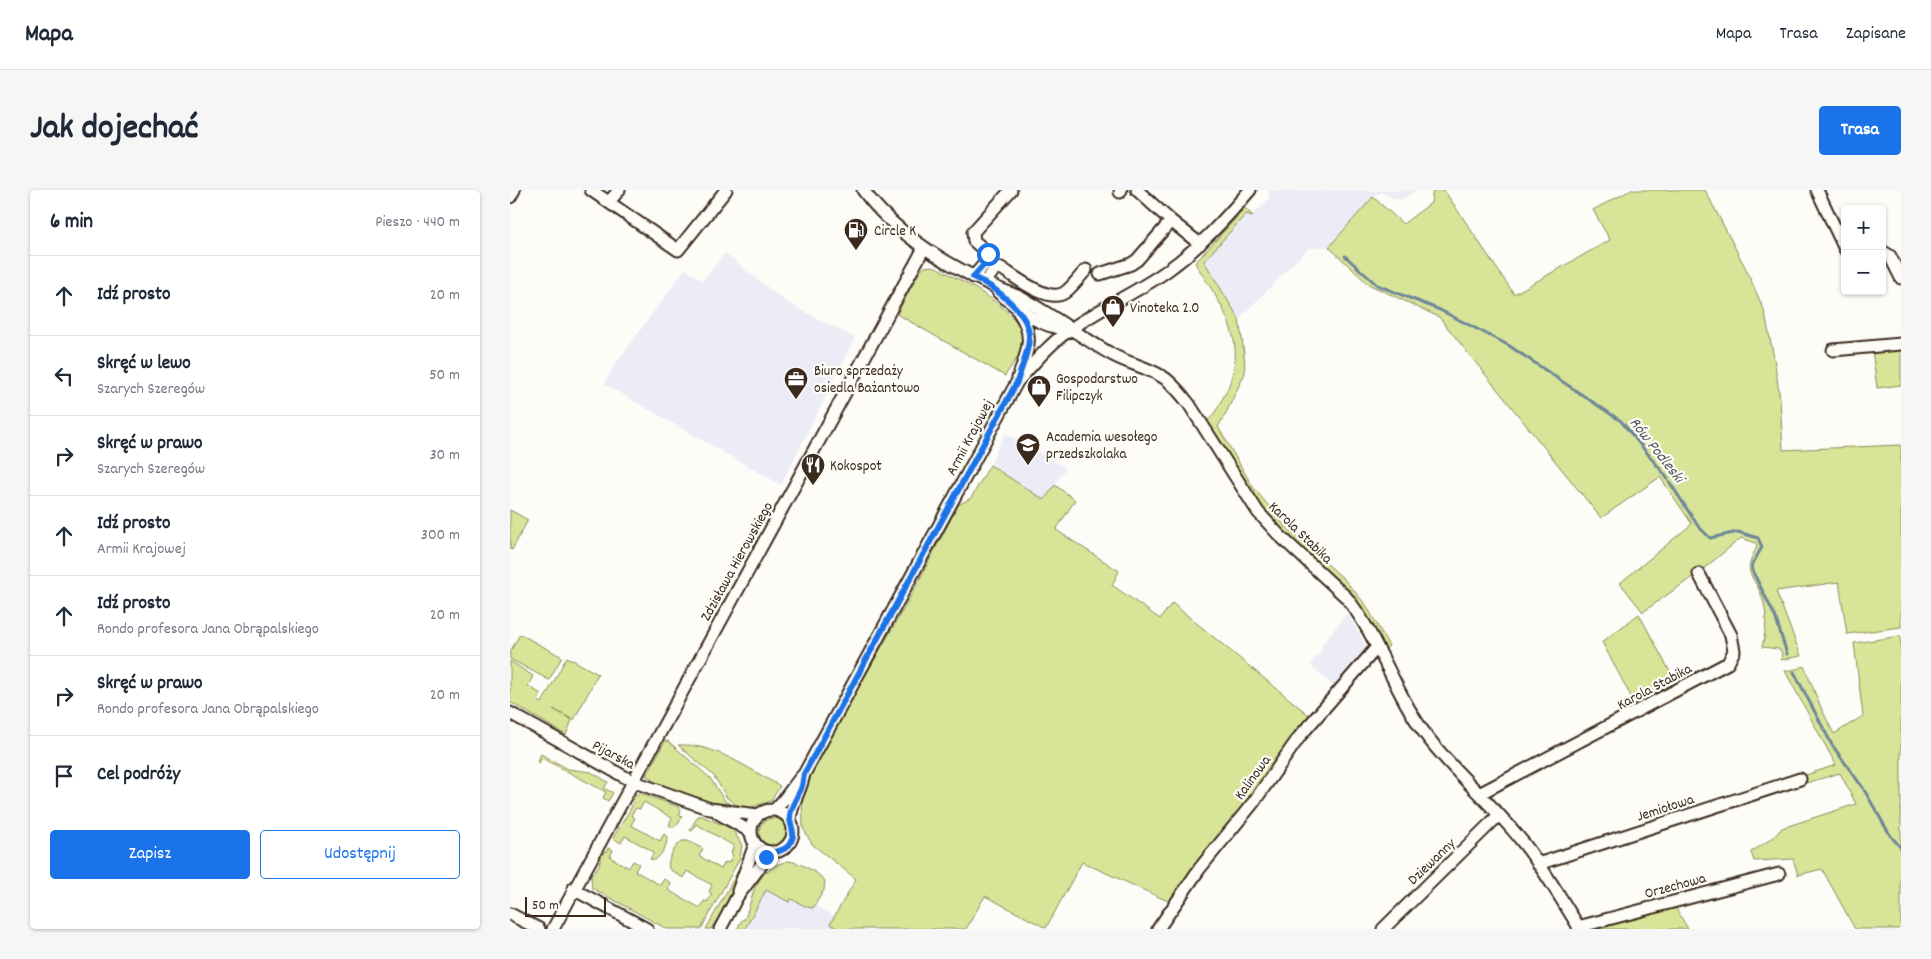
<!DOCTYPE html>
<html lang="pl">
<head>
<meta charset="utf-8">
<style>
	body { margin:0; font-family:Dekko,sans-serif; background:#f6f6f7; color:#1f2937 }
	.controls { position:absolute; right:15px; top:15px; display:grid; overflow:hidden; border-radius:5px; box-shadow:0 1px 4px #0004 }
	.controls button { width:45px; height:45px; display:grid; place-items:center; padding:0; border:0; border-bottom:1px solid #e0e1e3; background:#fff; color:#1f2937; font:25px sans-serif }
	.scale { position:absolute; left:15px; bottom:12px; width:81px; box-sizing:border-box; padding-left:5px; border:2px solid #3b2a1e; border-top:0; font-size:14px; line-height:18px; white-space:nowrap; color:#3b2a1e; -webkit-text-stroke:4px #fdfcf7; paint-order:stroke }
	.stop { position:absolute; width:15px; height:15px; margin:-11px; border:4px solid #1a73e8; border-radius:50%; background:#fff }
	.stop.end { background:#1a73e8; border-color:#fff; box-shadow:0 1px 5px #0008 }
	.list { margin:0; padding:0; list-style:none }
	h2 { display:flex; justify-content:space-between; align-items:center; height:65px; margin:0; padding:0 20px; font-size:21px }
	h2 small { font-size:16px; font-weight:400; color:#747a83 }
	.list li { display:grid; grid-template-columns:32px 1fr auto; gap:15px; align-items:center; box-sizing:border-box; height:80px; padding:0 20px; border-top:1px solid #e0e1e3 }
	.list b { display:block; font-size:19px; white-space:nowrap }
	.list p { margin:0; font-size:16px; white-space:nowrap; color:#747a83 }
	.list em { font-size:16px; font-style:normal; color:#747a83 }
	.actions { display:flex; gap:10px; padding:15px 20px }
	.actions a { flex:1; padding:11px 0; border:1px solid #1a73e8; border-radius:5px; text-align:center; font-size:18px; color:#1a73e8 }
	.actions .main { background:#1a73e8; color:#fff }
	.icon { flex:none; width:28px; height:28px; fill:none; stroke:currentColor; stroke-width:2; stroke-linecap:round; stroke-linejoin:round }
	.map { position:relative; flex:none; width:1391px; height:739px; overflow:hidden; border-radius:5px }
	header { display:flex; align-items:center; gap:30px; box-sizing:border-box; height:70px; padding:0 25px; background:#fff; border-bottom:1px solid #e0e1e3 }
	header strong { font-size:24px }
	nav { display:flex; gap:28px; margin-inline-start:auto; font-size:18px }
	.intro { display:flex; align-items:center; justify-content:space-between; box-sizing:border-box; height:120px; padding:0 30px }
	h1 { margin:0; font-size:35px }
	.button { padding:12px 22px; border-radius:5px; background:#1a73e8; color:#fff; font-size:18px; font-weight:700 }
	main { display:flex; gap:30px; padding:0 30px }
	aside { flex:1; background:#fff; border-radius:5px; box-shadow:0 1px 4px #0004 }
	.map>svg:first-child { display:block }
</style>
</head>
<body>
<header>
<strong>Mapa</strong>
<nav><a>Mapa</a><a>Trasa</a><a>Zapisane</a></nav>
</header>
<div class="intro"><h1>Jak dojechać</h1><a class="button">Trasa</a></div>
<main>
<aside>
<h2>6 min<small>Pieszo · 440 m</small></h2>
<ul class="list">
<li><svg class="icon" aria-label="ahead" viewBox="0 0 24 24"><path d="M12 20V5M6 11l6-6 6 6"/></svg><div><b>Idź prosto</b></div><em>20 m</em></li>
<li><svg class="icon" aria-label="left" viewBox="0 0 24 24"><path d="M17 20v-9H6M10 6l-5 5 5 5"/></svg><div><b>Skręć w lewo</b><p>Szarych Szeregów</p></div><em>50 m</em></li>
<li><svg class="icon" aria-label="right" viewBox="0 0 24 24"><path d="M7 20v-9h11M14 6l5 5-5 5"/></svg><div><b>Skręć w prawo</b><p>Szarych Szeregów</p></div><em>30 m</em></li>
<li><svg class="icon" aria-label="ahead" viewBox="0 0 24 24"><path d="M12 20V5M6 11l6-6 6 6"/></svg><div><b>Idź prosto</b><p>Armii Krajowej</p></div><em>300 m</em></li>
<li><svg class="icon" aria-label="ahead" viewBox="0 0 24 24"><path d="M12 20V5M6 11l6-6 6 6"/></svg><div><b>Idź prosto</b><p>Rondo profesora Jana Obrąpalskiego</p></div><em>20 m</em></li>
<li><svg class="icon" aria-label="right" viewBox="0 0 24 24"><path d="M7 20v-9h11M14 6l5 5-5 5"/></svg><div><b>Skręć w prawo</b><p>Rondo profesora Jana Obrąpalskiego</p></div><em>20 m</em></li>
<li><svg class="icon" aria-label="arrive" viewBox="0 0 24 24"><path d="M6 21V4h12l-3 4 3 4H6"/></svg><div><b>Cel podróży</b></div></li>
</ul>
<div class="actions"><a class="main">Zapisz</a><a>Udostępnij</a></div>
</aside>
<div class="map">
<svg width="1391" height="739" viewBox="0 0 1391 739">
	<rect width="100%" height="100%" fill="#fdfcf7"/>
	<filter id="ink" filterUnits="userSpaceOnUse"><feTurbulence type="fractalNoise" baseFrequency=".02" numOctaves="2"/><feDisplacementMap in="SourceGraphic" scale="10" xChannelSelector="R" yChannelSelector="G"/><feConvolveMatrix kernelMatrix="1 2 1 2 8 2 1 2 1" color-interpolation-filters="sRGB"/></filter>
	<g filter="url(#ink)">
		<path fill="#ececf7" d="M759,0H906L893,9H883L871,2L863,7L819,57L799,58L729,129L694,71L736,24L743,25L759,9Z
			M215,63L276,112L345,148L271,295L94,194L104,176L175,79L193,91Z
			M495,243L556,278L534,310L480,275Z
			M837,423L858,459L826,498L800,475L813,459L811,456Z
			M257,687L334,732L330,739H227Z"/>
		<path fill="#d8e598" stroke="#8a885b" d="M923,0H934L1004,104L1100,50L1083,20L1121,0H1195L1235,77L1254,120L1264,168L1270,209L1273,260L1391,255V437L1337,444L1329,392L1266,401L1291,466L1271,470L1272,463L1269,459L1252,457C1256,442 1258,422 1252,407C1242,381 1232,385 1247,357L1246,353L1231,348L1191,381L1133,422L1110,393L1182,334L1150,287L1091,328L929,127L858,94L819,57L863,7L893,34L921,13Z
			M735,18L743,26L736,24L694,71L729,129L734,163L735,183L716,223L708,237L743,297L775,336L834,389L856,415L879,456L874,460L863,437L845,409L823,386L780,350L748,312L697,231C705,225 709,215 714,206C742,154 712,116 685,73Z
			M421,76L426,77C450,91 521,122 512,156C509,167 501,176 495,186L387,124L410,81L415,77Z
			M1391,156V195L1367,198L1362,159Z
			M480,275L534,310L545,295L565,310L546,340L609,381L602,395L650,429L662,413L800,526L737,612L681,681L660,712L572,672L536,738L475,706L456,739H327V738L320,734L346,689L302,654L293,638L292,608L301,581L403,402L448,315L461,308Z
			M0,320L18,330L2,360L0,359Z
			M1129,424L1167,495L1126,516L1092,452Z
			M10,444L52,467L39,490L0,469V462Z
			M1391,446V739H1345L1312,679L1288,685L1283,669L1244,671L1241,662L1264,647L1272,638L1346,614L1330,583L1296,593L1293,586L1326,575L1275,481L1287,479L1294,476L1312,520L1324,544L1353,526L1344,453Z
			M57,467L88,484L64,530L43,519L62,530L56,545L0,512V471L23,486L18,496L31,504L28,511L32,513Z
			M155,551H158L200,588L215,611L230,620L175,605L141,593L142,589L136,586Z
			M168,555C204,553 239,579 270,596L261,611L239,618L225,614L217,608L204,586Z
			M31,564L58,579L81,582L98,592L94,598L103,603L98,611L93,608L96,602L32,568L29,573L28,571Z
			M130,603L169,617L171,620L169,625L172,627L168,634L163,637L159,635L162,628L134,612L130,619L126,618L121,625L125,628L121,635L150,651L154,644L157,647C158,655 151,666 145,670L140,669L144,662L115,646L111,653L103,648L121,618L125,605Z
			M188,626H192L222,639L232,655L230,668L191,739H157L82,698L81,687L89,675L92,664L97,661L98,658L103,660L100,667L119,678L123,671L129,674L125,681L150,695L154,689L161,693L158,700L190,718L194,711L197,712L202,704L199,702L202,695L177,681L173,688L159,679C156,670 165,656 172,651H178L193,659L189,666L211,679L215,672L219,673L223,665L221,663L224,656L186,634L182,641L180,640Z
			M249 642a14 14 0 1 1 28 0a14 14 0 1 1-28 0Z
			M278,671C289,672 308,682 315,691L314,700L303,718L297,717L281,709L279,712L256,700L235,739H227L232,730L235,729L245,697L255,682H257L266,675Z
			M233,672H236L212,722L201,739H196Z
			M1164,715L1178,739H1076Z"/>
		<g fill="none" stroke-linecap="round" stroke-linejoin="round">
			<path stroke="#6e869a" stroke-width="3" d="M835,66L867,95L930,120L998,155L1111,231L1155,285L1188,336L1200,348L1228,342L1248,348L1252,357L1242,375V380L1265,426L1277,464
				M1284,482L1322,555L1353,598L1380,645L1391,658"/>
			<defs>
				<path id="minor" d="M81,0L168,60L216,0
					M353,0C384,43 432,72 479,94C488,99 498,102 507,106C540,123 569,146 601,164C618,174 639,177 656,189C665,196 672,205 679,214L748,322L769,345L836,407C869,448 884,502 916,545C944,583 982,613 1011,650C1033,677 1051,709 1070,739
					M627,0L661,31L690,54
					M1307,0L1335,59
					M610,2L611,0
					M0,7L4,0
					M99,12L109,0
					M1372,61L1380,66L1391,88
					M590,84L621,74L627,70L661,31
					M463,87L479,69V64L464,51L463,42L501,0
					M475,92L485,79L491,78C505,87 538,113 554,103C562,98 569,87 576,80
					M488,102C508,119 528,136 555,139
					M508,121C526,146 517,162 508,188
					M1323,160L1391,154
					M0,523L122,591L200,619L248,625
					M969,604L1218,473L1224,461L1221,445L1189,384
					M241 641a21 21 0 1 1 42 0a21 21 0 1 1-42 0Z
					M264,620C276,610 283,595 294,584L507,192C524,173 540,153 561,139C592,117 628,102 658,80C690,57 715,29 740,0
					M208,623L241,642
					M280,629C282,613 291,600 294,584
					M1028,674L1290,589
					M63,699L137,739
					M228,701L245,654
					M0,724L29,739
					M1068,737L1269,684
					M43,739L414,58
					M210,739L227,707L261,662
					M648,739L690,678L743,613L790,546L867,457
					M873,739L989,625"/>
			</defs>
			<use href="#minor" stroke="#3b2a1e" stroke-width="15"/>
			<use href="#minor" stroke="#fdfcf7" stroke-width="11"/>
		</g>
	</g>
	<g fill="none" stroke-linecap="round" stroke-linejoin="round" filter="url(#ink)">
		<path stroke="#1a73e8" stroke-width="6" d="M256,667C262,660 273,663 279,655C287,643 281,639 280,629C279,619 287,608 291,599C293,594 293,589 294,584L507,192C511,178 519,162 519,147C520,122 483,96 463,87L479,69L478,64"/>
	</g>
	<defs>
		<symbol id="fuel-pin" viewBox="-11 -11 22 30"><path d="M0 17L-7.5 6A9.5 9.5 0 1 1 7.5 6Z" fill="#3b2a1e" stroke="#fdfcf7"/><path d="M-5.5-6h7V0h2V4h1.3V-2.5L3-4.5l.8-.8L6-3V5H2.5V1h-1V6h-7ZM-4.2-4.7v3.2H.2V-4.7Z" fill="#fff"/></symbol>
		<symbol id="shop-pin" viewBox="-11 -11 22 30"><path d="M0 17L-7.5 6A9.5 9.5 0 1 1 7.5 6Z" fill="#3b2a1e" stroke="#fdfcf7"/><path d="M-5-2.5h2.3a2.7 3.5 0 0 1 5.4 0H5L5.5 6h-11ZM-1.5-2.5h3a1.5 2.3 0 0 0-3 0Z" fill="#fff"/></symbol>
		<symbol id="office-pin" viewBox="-11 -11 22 30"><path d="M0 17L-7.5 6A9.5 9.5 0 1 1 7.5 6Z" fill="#3b2a1e" stroke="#fdfcf7"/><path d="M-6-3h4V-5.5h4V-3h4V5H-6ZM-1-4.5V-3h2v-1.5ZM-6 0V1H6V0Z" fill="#fff"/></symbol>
		<symbol id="school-pin" viewBox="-11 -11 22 30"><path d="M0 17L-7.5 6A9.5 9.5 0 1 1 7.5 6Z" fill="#3b2a1e" stroke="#fdfcf7"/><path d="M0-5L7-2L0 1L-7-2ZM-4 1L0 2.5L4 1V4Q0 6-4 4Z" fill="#fff"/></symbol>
		<symbol id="restaurant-pin" viewBox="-11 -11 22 30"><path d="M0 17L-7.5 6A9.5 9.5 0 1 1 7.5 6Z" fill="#3b2a1e" stroke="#fdfcf7"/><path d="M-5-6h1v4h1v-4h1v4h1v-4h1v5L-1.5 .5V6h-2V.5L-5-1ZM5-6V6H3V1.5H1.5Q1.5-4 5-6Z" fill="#fff"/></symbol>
	</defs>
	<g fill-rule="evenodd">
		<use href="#fuel-pin" x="332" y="26" width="28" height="38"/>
		<use href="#shop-pin" x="589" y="103" width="28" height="38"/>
		<use href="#office-pin" x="272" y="175" width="28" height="38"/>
		<use href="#shop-pin" x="515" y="183" width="28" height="38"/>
		<use href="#school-pin" x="504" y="241" width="28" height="38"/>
		<use href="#restaurant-pin" x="289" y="261" width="28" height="38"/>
	</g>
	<g text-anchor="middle" stroke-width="4.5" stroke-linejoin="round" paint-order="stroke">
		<g font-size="15" fill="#3b2a1e" stroke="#fdfcf7" text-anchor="start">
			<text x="364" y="45">Circle K</text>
			<text x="620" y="122">Vinoteka 2.0</text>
			<text x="304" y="185">Biuro sprzedaży<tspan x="304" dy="17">osiedla Bażantowo</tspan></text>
			<text x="546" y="193">Gospodarstwo<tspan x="546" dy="17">Filipczyk</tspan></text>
			<text x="536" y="251">Academia wesołego<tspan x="536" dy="17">przedszkolaka</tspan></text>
			<text x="320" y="280">Kokospot</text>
		</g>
		<g font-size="15" fill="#3b2a1e" stroke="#fdfcf7">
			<text transform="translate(459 247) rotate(-62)" y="5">Armii Krajowej</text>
			<text transform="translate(791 342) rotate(44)" y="5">Karola Stabika</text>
			<text transform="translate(226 371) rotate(-61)" y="5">Zdzisława Hierowskiego</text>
			<text transform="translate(1144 496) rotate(-28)" y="5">Karola Stabika</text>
			<text transform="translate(104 564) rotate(28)" y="5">Pijarska</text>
			<text transform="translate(742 587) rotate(-54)" y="5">Kalinowa</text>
			<text transform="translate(1155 617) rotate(-18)" y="5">Jemiołowa</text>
			<text transform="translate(921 671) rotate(-44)" y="5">Dziewanny</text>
			<text transform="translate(1165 695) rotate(-15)" y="5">Orzechowa</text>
		</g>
		<g font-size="16" font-style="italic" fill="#54585c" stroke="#fdfcf7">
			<text transform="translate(1148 259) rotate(52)" y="6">Rów Podleski</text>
		</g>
	</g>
</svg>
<div class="controls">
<button>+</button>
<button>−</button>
</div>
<div class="scale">50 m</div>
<div class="stop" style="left:478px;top:64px"></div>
<div class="stop end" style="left:256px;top:667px"></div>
</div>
</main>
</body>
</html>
